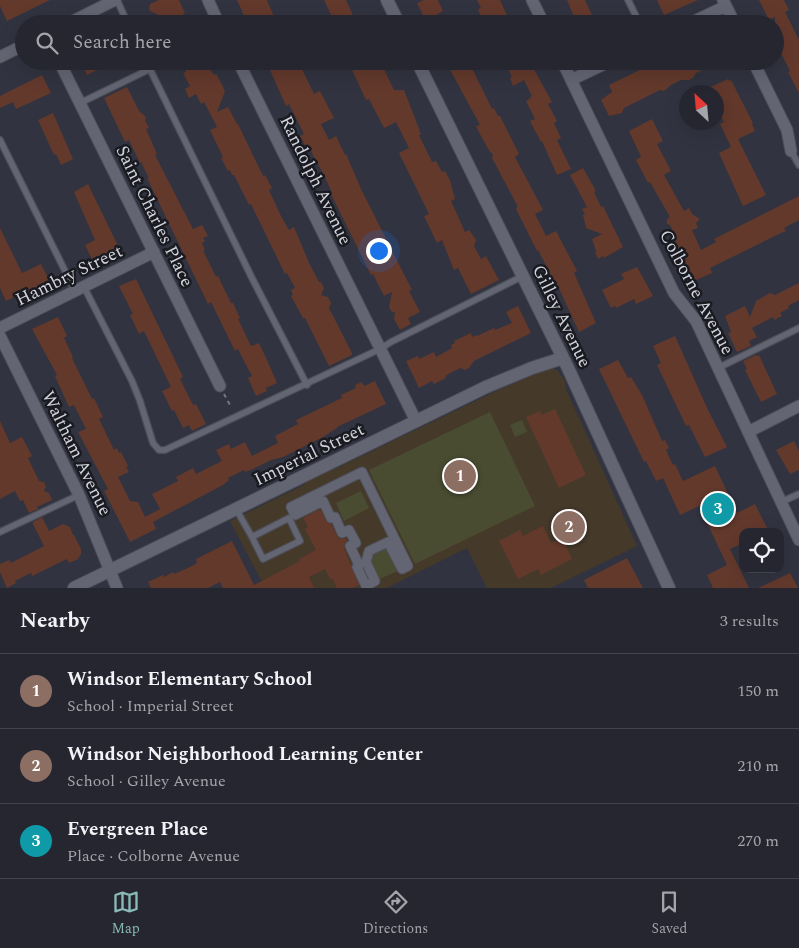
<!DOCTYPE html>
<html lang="en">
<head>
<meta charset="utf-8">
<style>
	body { margin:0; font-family:Spectral,serif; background:#2d2e38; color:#f1f3f6 }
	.controls { position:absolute; right:15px; bottom:15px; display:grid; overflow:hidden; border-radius:10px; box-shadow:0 5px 20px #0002 }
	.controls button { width:45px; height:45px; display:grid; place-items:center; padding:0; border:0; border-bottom:1px solid #42434c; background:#252630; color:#f1f3f6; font:25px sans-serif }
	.compass { position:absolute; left:679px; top:85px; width:45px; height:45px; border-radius:50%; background:#252630; box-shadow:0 5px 20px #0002; rotate:334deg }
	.you { position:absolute; left:378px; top:250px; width:18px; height:18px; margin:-12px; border:4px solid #fff; border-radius:50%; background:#1a73e8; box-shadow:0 0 0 8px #1a73e833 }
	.badge { display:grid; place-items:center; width:32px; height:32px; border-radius:50%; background:#8bbbb9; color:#fff; font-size:16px; font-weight:700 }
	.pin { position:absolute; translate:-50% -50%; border:2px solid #fff; box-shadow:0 1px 5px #0006 }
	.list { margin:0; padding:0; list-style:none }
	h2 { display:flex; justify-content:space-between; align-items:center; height:65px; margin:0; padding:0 20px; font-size:21px }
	h2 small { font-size:16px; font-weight:400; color:#a3a5ab }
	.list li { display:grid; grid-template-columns:32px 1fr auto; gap:15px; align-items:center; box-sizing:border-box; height:75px; padding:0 20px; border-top:1px solid #42434c }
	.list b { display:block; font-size:19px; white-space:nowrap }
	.list p { margin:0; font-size:16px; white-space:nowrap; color:#a3a5ab }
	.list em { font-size:16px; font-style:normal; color:#a3a5ab }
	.icon { flex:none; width:28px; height:28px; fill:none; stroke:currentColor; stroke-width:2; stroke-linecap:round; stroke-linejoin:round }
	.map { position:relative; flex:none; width:799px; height:588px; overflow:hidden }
	.search { position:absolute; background:#252630; box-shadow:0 5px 20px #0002; left:15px; right:15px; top:15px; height:55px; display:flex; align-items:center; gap:12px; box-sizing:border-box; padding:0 18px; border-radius:28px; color:#a3a5ab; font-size:19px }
	.sheet { height:290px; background:#252630 }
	nav { display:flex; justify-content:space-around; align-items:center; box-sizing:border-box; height:70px; border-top:1px solid #42434c; background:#252630; font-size:14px; color:#a3a5ab }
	nav a { display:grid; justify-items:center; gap:2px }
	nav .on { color:#8bbbb9 }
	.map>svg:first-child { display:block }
</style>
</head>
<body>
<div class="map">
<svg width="799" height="588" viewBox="0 0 799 588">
	<rect width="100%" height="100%" fill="#313340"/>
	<path fill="#45392a" d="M549,368L557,370L565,381L566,389L637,546L551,588H487L467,548L387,588H265L230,521L304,485L308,480L329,469H335L494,392Z"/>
	<path fill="#494c31" d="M490,412L535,506L415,564L369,470Z
		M522,420L527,432L515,437L510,425Z
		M361,491L369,508L344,521L336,503Z
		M388,542L402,569L375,581L366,562L369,551Z"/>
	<path fill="#63392c" d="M0,0H50L7,21L0,6Z
		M159,0H179L184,11L185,13L180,16L184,24H161L157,14L150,11L149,8L150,4Z
		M237,0H267L277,24H248Z
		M324,0H346L357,24H318L332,17Z
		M424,0H438L443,11L426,21L417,3Z
		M477,0H500L511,24H490L486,15L481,17L478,9L481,8Z
		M567,0H585L596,24H577Z
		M657,0H698L664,15Z
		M759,0H784L789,10L785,12L799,40V93L788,72L790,71L775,41V17L769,20Z
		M80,61H115L87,75Z
		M180,61H206L213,74L217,75L225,91L217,112L228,107L237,124H238L263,176L265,175L272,188L269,190L281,216L289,230L294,227L309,263L319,282H321L324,288L321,295L328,297L331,303L329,308L352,353V355L329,366L305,318H303L291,296L293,295L291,290L295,288L287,273L285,274L251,204L249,205L234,175H232L230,170L228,171L221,158L223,157L210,130L217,127L204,102L201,104L196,94L189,98L185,89L190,86L183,73L186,72Z
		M266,61H298L314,94L320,91L334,118L321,124L329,140L336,136L345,155L346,154L362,191L412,290L409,291L420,312L408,318L411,324L400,330L394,319L395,313L391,311L389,307L392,292L384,296L373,274L371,275L330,192L331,191L324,175L308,146L306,147L300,136L304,134L289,104L286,106Z
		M348,61H380L394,90H404L418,126L421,135H419L432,162L436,161L442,172L445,171L450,180L455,199L451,201L465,232L469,230L472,234L476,240L474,246L481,259L486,256L499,280L471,294L458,268L454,270L442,240L437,243L424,216L429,214L399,153L409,148L396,122L384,128L369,99L366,100Z
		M452,61H468L470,64L492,109L494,108L498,116H500L519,154L515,157L543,210L535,214L546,236L556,231L577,271L574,273L596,323L579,332L556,282L555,283L538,250L537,251L516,209L517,208V205L492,158L493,154L490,152L481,136L476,126L480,125L447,64Z
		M513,61H528L531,64L552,102L548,104L557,121L554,123L561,138L557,140L571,169L557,175L542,141L541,142L530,121L535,119L526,101L531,98L530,97L532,96L524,80L513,86L510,78L512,77L506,65Z
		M658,61H719L696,73L693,78L689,80H681L669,86L668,88L664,91L660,90L624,108L622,113L609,116L601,100L612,92L609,85Z
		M42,75L51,93L16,109L13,102L0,108V96Z
		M728,79L729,81L731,80L753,123L752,124L755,131L738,139L766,195L743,206L719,153L731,147L720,124L724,122L716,106V92H700Z
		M127,87L139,111L146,117L145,120L149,128L146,129L157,154L155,155L193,229L202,225L208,236L203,238L205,241L202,243L205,250H203L216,277L218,276L231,303H233L240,318L238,319L251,346L259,343L267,360L277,383L266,388L267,391L256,396L248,378L252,376L244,361L238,349L235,351L211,302L208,304L147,178H149L141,162L140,163L129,140L125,142L104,98Z
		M53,113L73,159L61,165L56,154L54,155L38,120Z
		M652,119L663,141L657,144L671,171L664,175L684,211L689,208L692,214L700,219L696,223L698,228L692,230L701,250L716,242L714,239L799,196V220L784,228L786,231L781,233L710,268L712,273L694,281L672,234L673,231L670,225L667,224V219L670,217L650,182L648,183L636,160L641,157L629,131Z
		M583,168L596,191L594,192L601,207L603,206L623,247L604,258L603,256L598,259L595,252L596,251L592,239L602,234L586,228L583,215L585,214L582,209L587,207L570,175Z
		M88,184L120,250L94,263L85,245L95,240L74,192Z
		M0,228L22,273L41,264L49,280L40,285L41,287L18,299L16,296L6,301L0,288Z
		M637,267L653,296L636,304L634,299L616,308L615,306L611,308L602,290L624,279L621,274Z
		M136,279L183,377L180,379L193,405L196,404L206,424L192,431L189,425L183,428L174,410L172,411L162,391L171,387L144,331L139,334L130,315L133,314L119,286Z
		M799,283V300L788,306L789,308L780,313L782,316L774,320L773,317L752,328L757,337L749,341L751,346L737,352L728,333L731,332L725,316L745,306L750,317L756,301L770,293L775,295Z
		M518,306L531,333L474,361L469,368L465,370L460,368L445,376L446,378L434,384L432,381L419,388L406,361L418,356L419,359L434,352L436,357L452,348L451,345L455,343L454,341L471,333L472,337L476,335L477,336L494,328L495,330L512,323L506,312Z
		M58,317L67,336L64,338L73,357L72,358L92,399L94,398L103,417L99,419L114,450L117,448L119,453L121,452L128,466L126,467L129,472L118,477L130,501L138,502L145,517L160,509L152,494L178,481L176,477L193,468L196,474L222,461L216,450L229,444L231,449L245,442L252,456L278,443L275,436L298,424L296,420L342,398L341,395L356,388L355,385L362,382L364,386L375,381L386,404L337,427V428L323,437L283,457L271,460L251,470L245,472L244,470L228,478L229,480L223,485L153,522L156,529L130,542L104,491L108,489L78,432L86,429L74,405L69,407L55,376L57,375L32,329Z
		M675,336L708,410L727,447L705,457L689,425L686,426L657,365L661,363L653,346Z
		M756,355L757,356L759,355L777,394L761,402L745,370L747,369L743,361Z
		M618,360L628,378L631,377L642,395L662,441L665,440L669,448L666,450L673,465L675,464L683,481L715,466L737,513L755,504L769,532H743V543L730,549L749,588H713L707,575L727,565L699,506L680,515L663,478L656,481L646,461L644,462L599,369Z
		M555,409L586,475L559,488L526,417L540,411L542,415Z
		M0,421L10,443L22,437L32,456L28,458L39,481L44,482L46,487L44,491L49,493L52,500L37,507L38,509L29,513L23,500L20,501L15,491L0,499Z
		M794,441L799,451V470L790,474L776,450Z
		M320,509L326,521L331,524L338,538L342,539L346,538L347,540L345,543L344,548L359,585L352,588H337L332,578L330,579L325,569L309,577L314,588H223L220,582L208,588H151L148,582L163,575L164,577L173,572L174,574L190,567L197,563L196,559L232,541L254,585L300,561L299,559L316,550L305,529L308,527L303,518Z
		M42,517L49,531L63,524L70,527L73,535H74L81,549V554L78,559L69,563L67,559L32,576L31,573L15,581L16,583L7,588L0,572V564L9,560L11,563L44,546L33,524V522Z
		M543,526L551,543L562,538L572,559L541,575L538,569L518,579L499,541L520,530L523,536Z
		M627,558L643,588H588L584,580Z
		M790,573L798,588H758Z"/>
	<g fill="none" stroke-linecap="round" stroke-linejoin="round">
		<defs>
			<path id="service" d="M117,0L128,24
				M628,0L640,24
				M146,61L252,278L307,385
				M80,103L150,69
				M0,140L75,291
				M791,151L799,165
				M84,287L132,381L140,401L153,443L159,450H165L380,349L391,342L523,276
				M718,368L799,328
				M781,502L799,494
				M236,509L252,537
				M289,518L300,541L263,559L252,537Z
				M0,532L79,495"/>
			<path id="pedestrian" d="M362,472L408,566L402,569L388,542L369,551L366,562L375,581L366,586L357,567L359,565L350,546L356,543L349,530L342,533L335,517L331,518L323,501L295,515L291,507Z"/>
			<path id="minor" d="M208,0L219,24
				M532,0L544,24
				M723,0L735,24
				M67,24L115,0
				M688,24L726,6
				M0,57L24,45
				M59,61L220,386
				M238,61L416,421
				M562,61L674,293L696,321L799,540
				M753,61L787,130L791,151
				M571,80L611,61
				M0,328L154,252
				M0,336L79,495L117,588
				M748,432L799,406"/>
			<path id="tertiary" d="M387,0L399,24
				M417,61L567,366L669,588
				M74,588L486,387L532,368L563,358"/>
		</defs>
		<use href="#service" stroke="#4d4f59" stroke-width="8"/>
		<use href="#pedestrian" stroke="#4d4f59" stroke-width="11"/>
		<use href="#minor" stroke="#4d4f59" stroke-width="13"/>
		<use href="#tertiary" stroke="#4d4f59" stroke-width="14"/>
		<path stroke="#747581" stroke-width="2" stroke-dasharray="4 4" stroke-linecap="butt" d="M224,394L231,407"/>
		<use href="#service" stroke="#636573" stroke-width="5.5"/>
		<use href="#pedestrian" stroke="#636573" stroke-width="9"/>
		<use href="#minor" stroke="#636573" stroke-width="11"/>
		<use href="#tertiary" stroke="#636573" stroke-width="12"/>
	</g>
	<g text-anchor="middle" stroke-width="5" stroke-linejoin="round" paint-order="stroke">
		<g font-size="18" fill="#d2d3dc" stroke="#1a1b21">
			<text transform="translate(316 180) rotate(64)" y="6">Randolph Avenue</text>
			<text transform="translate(155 216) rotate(64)" y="6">Saint Charles Place</text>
			<text transform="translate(69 275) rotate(-26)" y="6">Hambry Street</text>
			<text transform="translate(697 292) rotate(62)" y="6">Colborne Avenue</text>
			<text transform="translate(562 316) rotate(64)" y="6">Gilley Avenue</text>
			<text transform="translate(77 453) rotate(64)" y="6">Waltham Avenue</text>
			<text transform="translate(309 454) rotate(-26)" y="6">Imperial Street</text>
		</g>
	</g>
</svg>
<div class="controls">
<button><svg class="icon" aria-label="locate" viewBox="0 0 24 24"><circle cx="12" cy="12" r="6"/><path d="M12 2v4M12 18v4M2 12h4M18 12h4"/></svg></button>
</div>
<svg class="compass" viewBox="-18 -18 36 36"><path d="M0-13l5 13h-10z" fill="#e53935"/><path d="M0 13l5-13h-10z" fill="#a3a5ab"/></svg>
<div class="you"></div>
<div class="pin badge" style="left:460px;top:476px;background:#8d6e63">1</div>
<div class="pin badge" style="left:569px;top:527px;background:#8d6e63">2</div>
<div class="pin badge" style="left:718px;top:509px;background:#0f9aa8">3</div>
<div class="search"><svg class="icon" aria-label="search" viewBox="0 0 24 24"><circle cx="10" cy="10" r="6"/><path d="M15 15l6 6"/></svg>Search here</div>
</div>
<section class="sheet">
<h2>Nearby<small>3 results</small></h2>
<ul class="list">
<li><span class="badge" style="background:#8d6e63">1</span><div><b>Windsor Elementary School</b><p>School · Imperial Street</p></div><em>150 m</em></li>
<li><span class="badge" style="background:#8d6e63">2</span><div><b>Windsor Neighborhood Learning Center</b><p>School · Gilley Avenue</p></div><em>210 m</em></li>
<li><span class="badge" style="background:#0f9aa8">3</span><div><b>Evergreen Place</b><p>Place · Colborne Avenue</p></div><em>270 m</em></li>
</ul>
</section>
<nav>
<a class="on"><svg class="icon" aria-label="map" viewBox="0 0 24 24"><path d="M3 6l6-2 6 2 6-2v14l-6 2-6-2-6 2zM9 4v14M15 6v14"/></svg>Map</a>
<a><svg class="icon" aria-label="directions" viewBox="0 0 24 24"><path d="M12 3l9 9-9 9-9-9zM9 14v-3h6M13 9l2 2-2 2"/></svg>Directions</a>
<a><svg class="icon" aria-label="saved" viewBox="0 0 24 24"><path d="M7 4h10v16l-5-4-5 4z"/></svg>Saved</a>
</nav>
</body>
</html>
